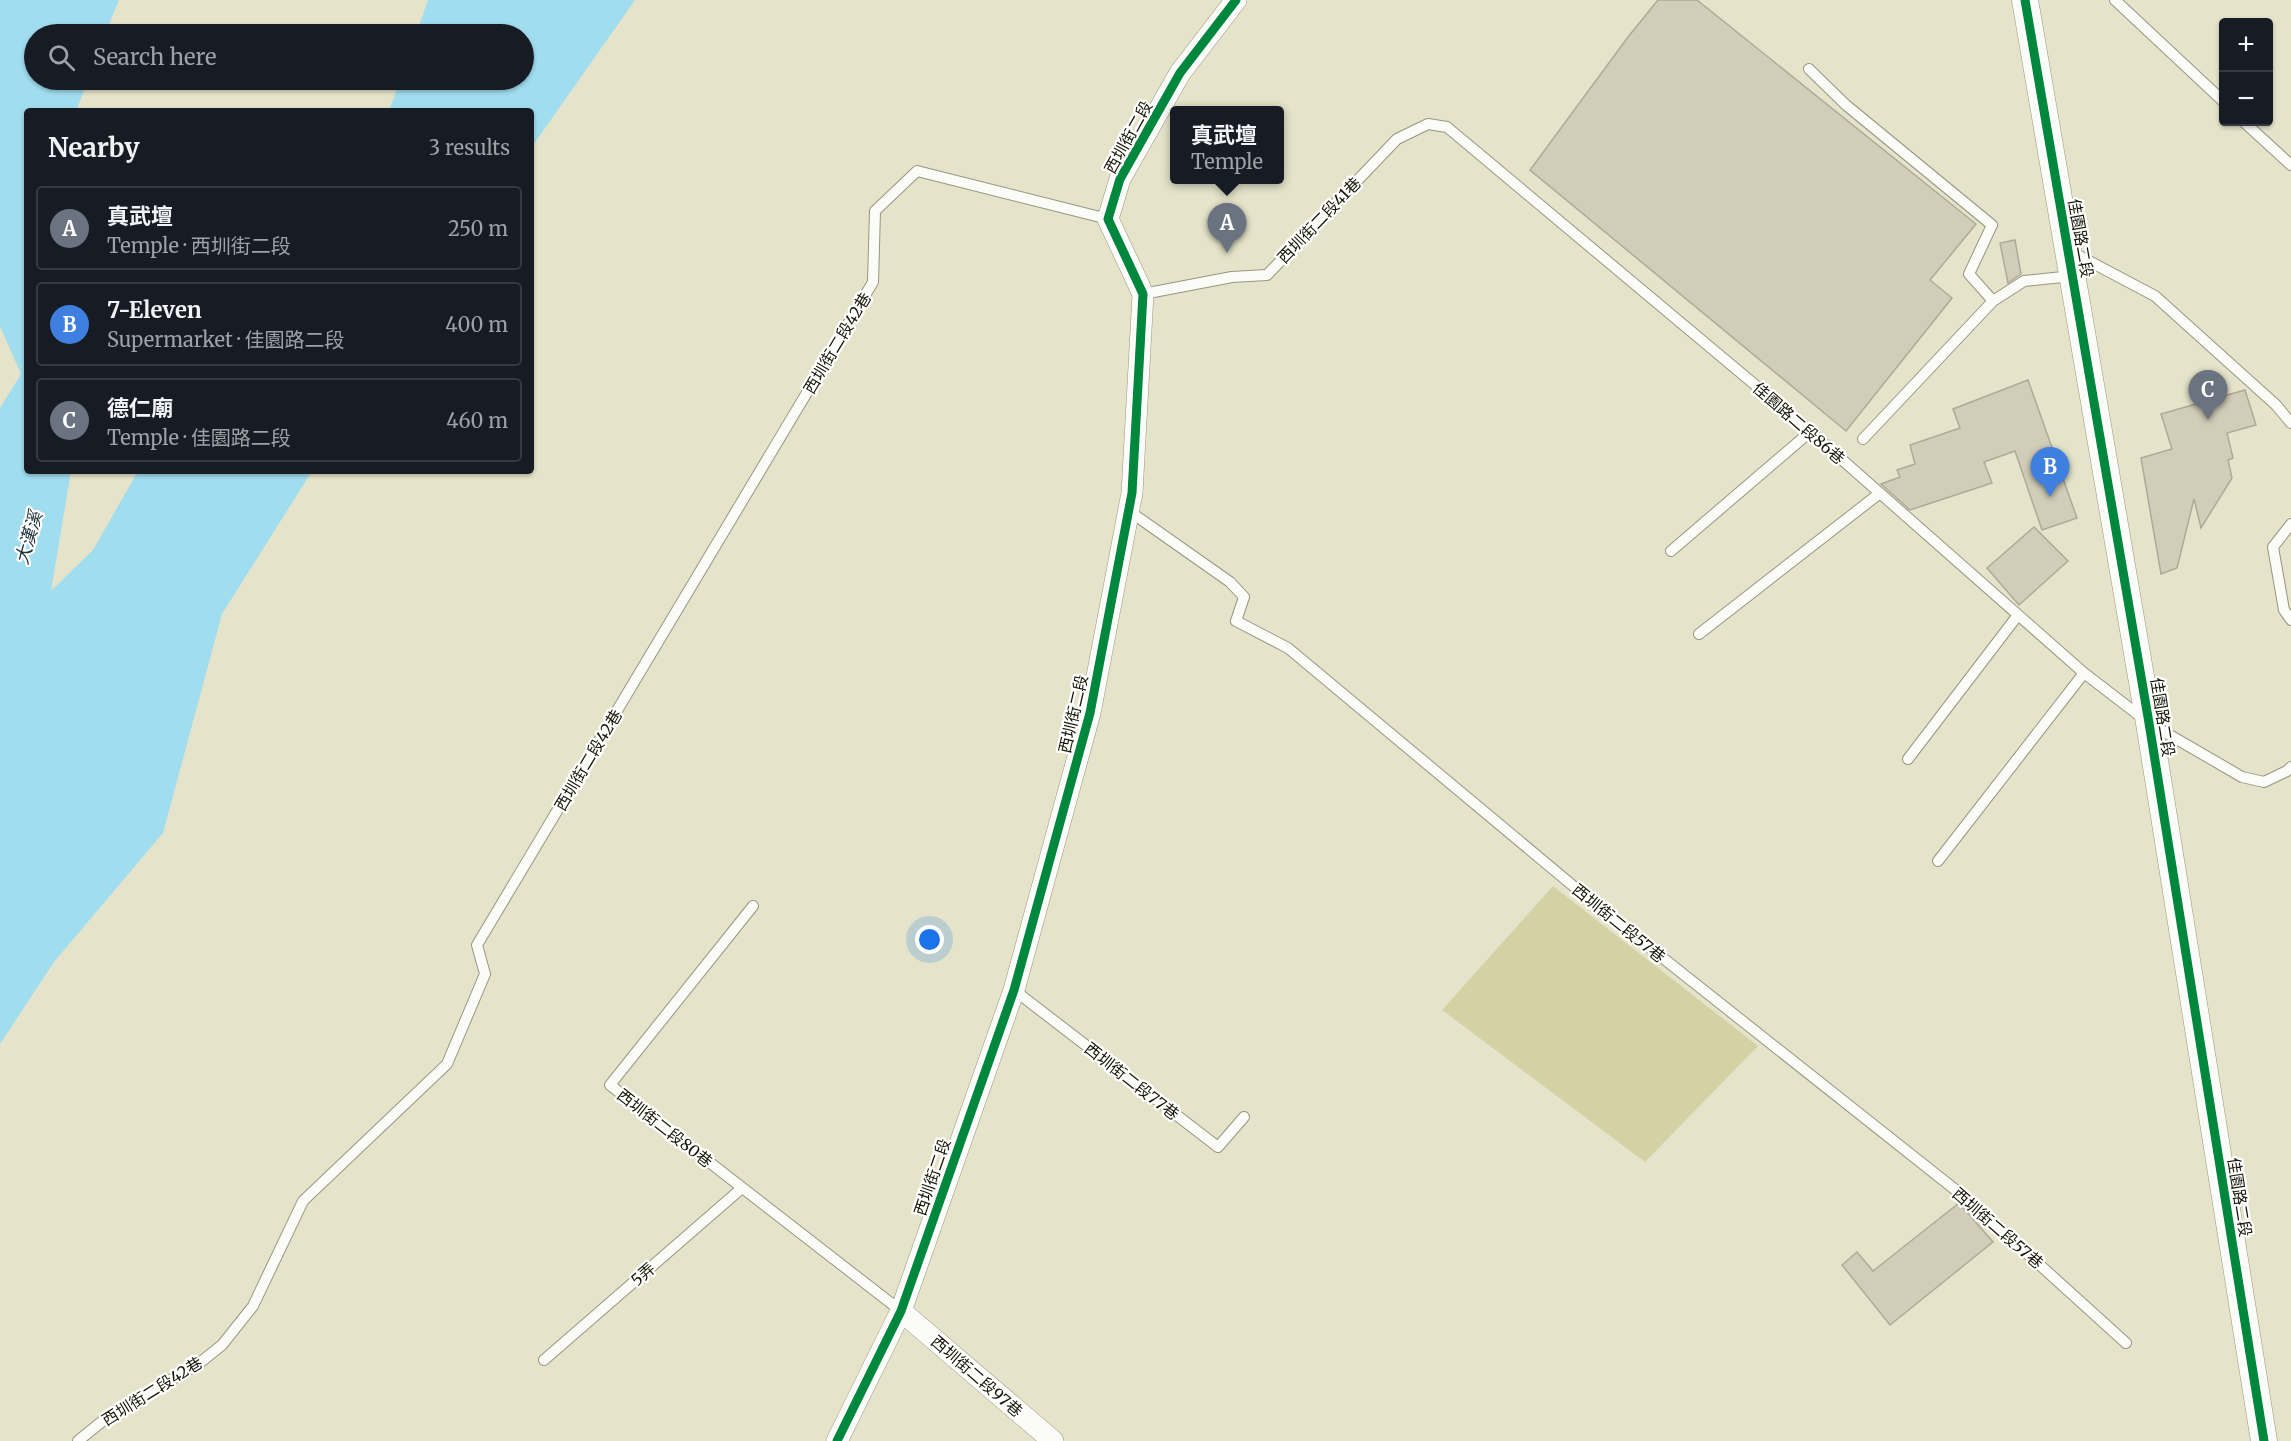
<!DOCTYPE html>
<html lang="en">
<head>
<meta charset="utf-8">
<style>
	body { margin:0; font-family:Merriweather,"Noto Sans TC",serif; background:#20242c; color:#f1f3f6 }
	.controls { position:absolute; right:18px; top:18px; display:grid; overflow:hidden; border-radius:6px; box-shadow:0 2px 4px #0004 }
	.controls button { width:54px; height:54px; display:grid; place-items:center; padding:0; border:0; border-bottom:2px solid #363941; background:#171b24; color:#f1f3f6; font:30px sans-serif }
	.you { position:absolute; left:930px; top:940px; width:21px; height:21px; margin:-15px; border:4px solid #fff; border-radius:50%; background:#1a73e8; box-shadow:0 0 0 9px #1a73e833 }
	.badge { display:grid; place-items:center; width:39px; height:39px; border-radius:50%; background:#afb0a9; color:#fff; font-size:20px; font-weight:700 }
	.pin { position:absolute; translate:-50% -50px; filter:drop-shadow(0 2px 3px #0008) }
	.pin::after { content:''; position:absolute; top:32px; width:21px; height:18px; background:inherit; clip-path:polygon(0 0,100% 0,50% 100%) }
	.popup { position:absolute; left:1170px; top:106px; width:114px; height:78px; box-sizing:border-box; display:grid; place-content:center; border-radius:6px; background:#171b24; filter:drop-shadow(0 2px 4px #0005); font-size:20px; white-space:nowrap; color:#9ea1a6 }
	.popup b { font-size:22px; color:#f1f3f6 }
	.popup::after { content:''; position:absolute; left:50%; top:100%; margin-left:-12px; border:12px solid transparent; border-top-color:#171b24 }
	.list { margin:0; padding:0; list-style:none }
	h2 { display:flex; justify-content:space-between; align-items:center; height:78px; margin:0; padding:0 24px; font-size:26px }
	h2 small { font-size:20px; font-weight:400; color:#9ea1a6 }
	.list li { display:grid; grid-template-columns:39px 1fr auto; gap:18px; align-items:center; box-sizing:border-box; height:84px; margin:0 12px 12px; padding:0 12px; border:2px solid #363941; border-radius:6px }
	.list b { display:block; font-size:22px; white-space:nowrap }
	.list p { margin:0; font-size:20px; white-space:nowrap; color:#9ea1a6 }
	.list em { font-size:20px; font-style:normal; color:#9ea1a6 }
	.icon { flex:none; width:33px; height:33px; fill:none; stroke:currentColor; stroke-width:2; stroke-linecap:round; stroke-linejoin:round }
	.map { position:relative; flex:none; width:2291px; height:1441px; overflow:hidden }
	.search { position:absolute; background:#171b24; box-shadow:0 2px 4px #0004; left:24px; top:24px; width:510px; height:66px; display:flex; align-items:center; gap:15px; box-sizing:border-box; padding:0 21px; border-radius:33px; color:#9ea1a6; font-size:22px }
	.panel { position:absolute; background:#171b24; box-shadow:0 2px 4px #0004; left:24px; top:108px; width:510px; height:366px; border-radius:6px }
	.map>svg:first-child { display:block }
</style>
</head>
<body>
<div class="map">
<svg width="2291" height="1441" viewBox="0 0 2291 1441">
	<rect width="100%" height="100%" fill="#e5e4ca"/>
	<path fill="#d4d2a5" d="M1553,886L1758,1046L1645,1162L1442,1010Z"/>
	<path fill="#a0ddee" d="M0,0H119L105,34H34V80H88L76,111H27V471H71L51,591L93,550L138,471H312L222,614L163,833L54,962L0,1044V408L21,374L0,326Z
		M428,0H635L531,148V111H389L400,80H524V34H416Z"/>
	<path fill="#d2cdb9" stroke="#afaa97" stroke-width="1.5" d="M1658,0H1697L1976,224L1930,280L1952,298L1846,431L1530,170L1628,37Z
		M2015,240L2021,274L2008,283L2000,243Z
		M2028,380L2077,518L2042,530L2015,451L1984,462L1992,483L1910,510L1881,484L1900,477L1897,470L1915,464L1910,445L1960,428L1953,409Z
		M2245,390L2256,425L2227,433L2233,458L2228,460L2232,478L2201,528L2194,499L2177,568L2161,574L2141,458L2172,449L2161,414Z
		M2034,527L2068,561L2019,605L1987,568Z
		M1959,1203L1993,1242L1890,1325L1842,1265L1857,1252L1873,1271Z"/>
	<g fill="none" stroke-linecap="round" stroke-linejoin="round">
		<defs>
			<path id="service" d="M2115,0L2224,102
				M1809,69L1846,105L1992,225L1969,274L1993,301
				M2244,122L2291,165
				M2070,251L2155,296L2276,405L2291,423
				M1143,294L1232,277L1267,275L1397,139L1428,124L1447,127L1797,420L2084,673L2149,723L2242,777L2264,782L2287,771L2291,767
				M1863,439L1993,301L2024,281L2072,276
				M1129,511L1230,582L1244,597L1236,621L1288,648L1596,905L1967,1199L2126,1343
				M2291,524L2273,547L2284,610L2291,620
				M1671,551L1810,432
				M1699,634L1880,493
				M1908,759L2018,615
				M1938,861L2084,673
				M753,906L610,1085L901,1311
				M1014,990L1218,1147L1244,1117
				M544,1360L742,1188
				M78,1441L110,1415L197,1365L222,1345L253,1306L303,1201L447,1064L485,974L477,945L873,282L875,211L917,171L1108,219"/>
			<path id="minor" d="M901,1311L1053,1441
				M837,1441L901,1311L1014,990L1090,713L1132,493L1143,294L1108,219L1120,179L1180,73L1236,0"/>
			<path id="tertiary" d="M2025,0L2149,723L2264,1441"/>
		</defs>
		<use href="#service" stroke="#979682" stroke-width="12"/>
		<use href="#minor" stroke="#979682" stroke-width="22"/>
		<use href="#tertiary" stroke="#979682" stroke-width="27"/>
		<use href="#service" stroke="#fbfbf7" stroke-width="10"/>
		<use href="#minor" stroke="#fbfbf7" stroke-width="21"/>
		<use href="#tertiary" stroke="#fbfbf7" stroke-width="26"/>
		<defs>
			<path id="cycleway" d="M2025,0L2149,723L2264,1441
				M837,1441L901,1311L1014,990L1090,713L1132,493L1143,294L1108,219L1120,179L1180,73L1236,0"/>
		</defs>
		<use href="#cycleway" stroke="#fff" stroke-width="13"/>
		<use href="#cycleway" stroke="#00873e" stroke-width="9"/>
	</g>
	<g text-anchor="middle" stroke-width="4.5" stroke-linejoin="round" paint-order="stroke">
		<g font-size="16" fill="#161505" stroke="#fff">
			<text transform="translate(1128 137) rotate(-61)" y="6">西圳街二段</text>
			<text transform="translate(1319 220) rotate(-46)" y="6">西圳街二段41巷</text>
			<text transform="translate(2081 238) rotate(80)" y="6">佳園路二段</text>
			<text transform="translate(837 343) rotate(-59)" y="6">西圳街二段42巷</text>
			<text transform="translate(1799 423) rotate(41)" y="6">佳園路二段86巷</text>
			<text transform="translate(1073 714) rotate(-77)" y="6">西圳街二段</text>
			<text transform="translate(2163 717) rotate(81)" y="6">佳園路二段</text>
			<text transform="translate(588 760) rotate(-59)" y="6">西圳街二段42巷</text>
			<text transform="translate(1619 923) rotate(39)" y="6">西圳街二段57巷</text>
			<text transform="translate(1132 1081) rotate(38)" y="6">西圳街二段77巷</text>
			<text transform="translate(665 1128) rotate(38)" y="6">西圳街二段80巷</text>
			<text transform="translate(932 1177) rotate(-71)" y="6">西圳街二段</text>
			<text transform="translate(2240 1197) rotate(81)" y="6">佳園路二段</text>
			<text transform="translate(1998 1228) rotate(41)" y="6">西圳街二段57巷</text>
			<text transform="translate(643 1274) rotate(-41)" y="6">5弄</text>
			<text transform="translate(977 1376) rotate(41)" y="6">西圳街二段97巷</text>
			<text transform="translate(152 1391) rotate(-32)" y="6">西圳街二段42巷</text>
		</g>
		<g font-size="18" font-style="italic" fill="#1c3139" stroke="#fff">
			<text transform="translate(29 538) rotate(-74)" y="6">大漢溪</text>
		</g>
	</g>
</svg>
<div class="controls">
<button>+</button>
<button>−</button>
</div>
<div class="you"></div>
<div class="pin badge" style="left:1227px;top:253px;background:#6b7280">A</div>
<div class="popup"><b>真武壇</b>Temple</div>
<div class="pin badge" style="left:2050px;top:497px;background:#3f7fe0">B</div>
<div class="pin badge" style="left:2208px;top:420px;background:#6b7280">C</div>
<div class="search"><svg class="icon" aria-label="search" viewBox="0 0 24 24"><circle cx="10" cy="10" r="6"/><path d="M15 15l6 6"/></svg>Search here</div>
<section class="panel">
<h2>Nearby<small>3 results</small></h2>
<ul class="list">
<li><span class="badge" style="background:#6b7280">A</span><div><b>真武壇</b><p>Temple · 西圳街二段</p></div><em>250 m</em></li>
<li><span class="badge" style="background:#3f7fe0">B</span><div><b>7-Eleven</b><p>Supermarket · 佳園路二段</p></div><em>400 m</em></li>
<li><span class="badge" style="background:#6b7280">C</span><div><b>德仁廟</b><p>Temple · 佳園路二段</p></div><em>460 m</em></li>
</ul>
</section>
</div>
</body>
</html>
